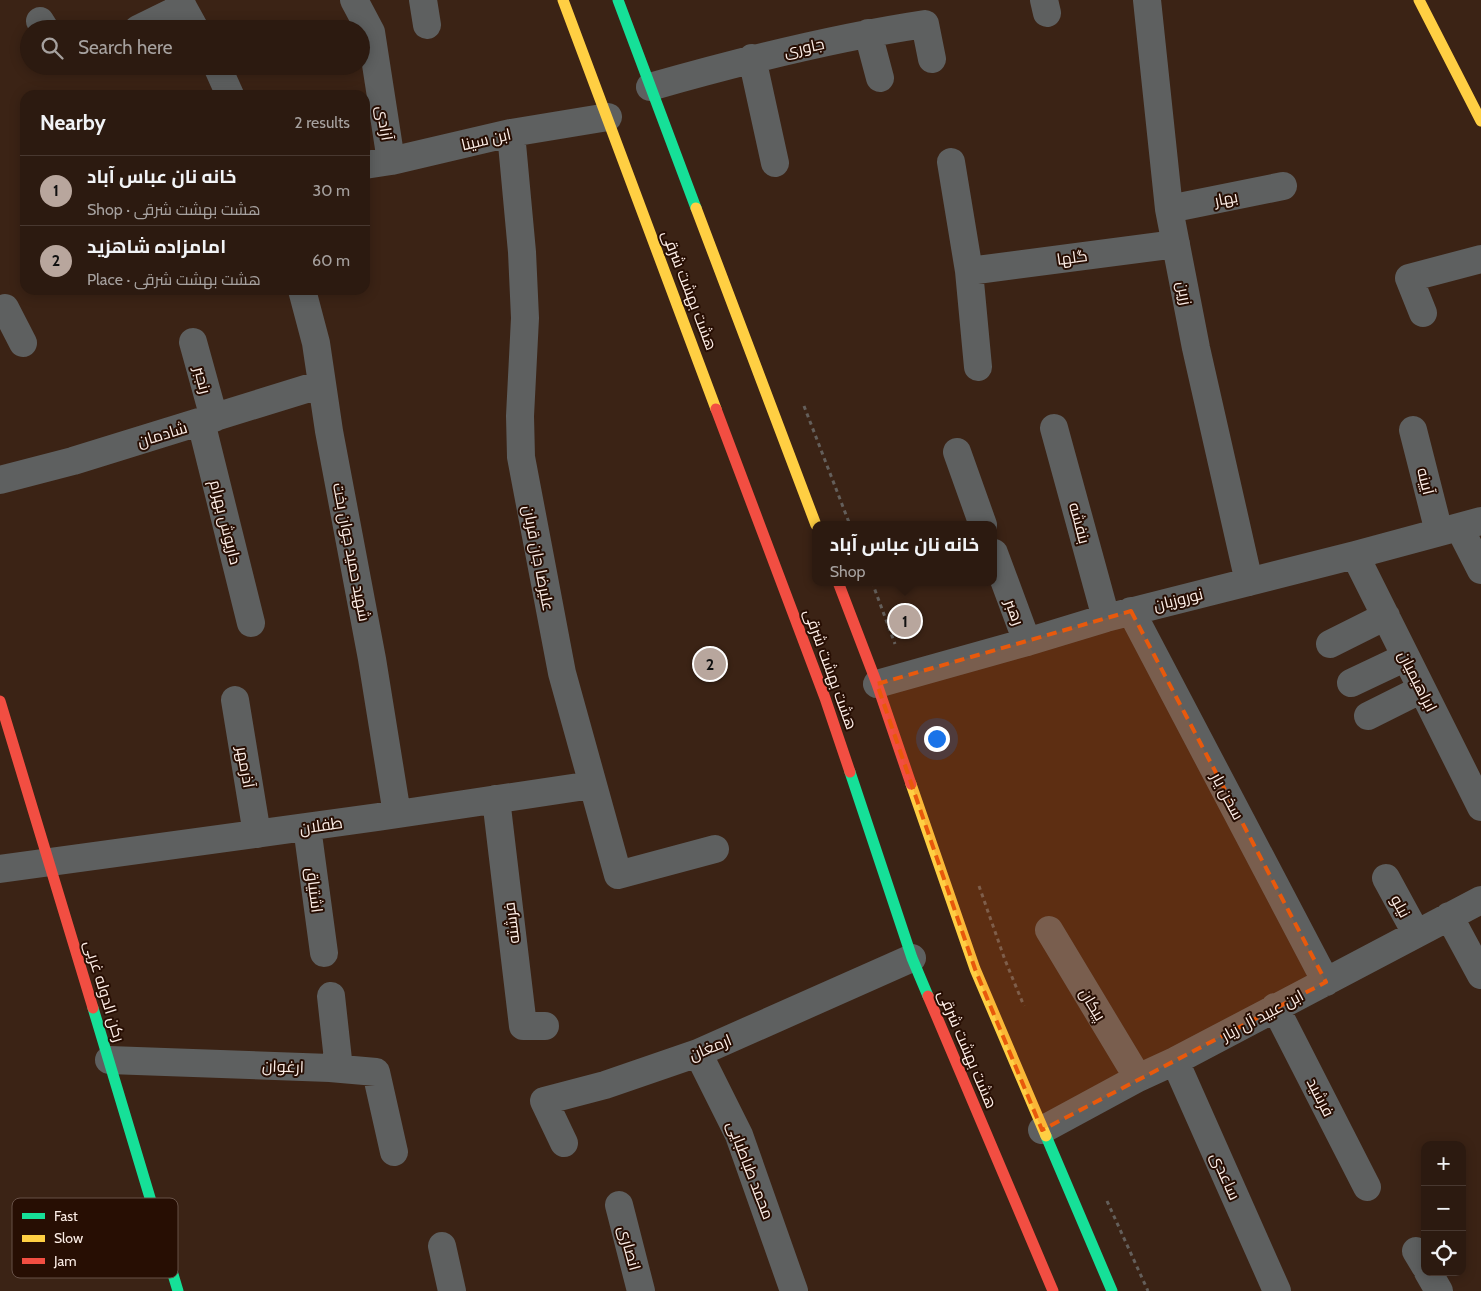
<!DOCTYPE html>
<html lang="en">
<head>
<meta charset="utf-8">
<style>
	body { margin:0; font-family:Cabin,Cairo,sans-serif; background:#38271e; color:#f1f3f6 }
	.controls { position:absolute; right:15px; bottom:15px; display:grid; overflow:hidden; border-radius:10px; box-shadow:0 2px 12px #0003 }
	.controls button { width:45px; height:45px; display:grid; place-items:center; padding:0; border:0; border-bottom:1px solid #483830; background:#2c1a10; color:#f1f3f6; font:25px sans-serif }
	.you { position:absolute; left:936px; top:738px; width:18px; height:18px; margin:-12px; border:4px solid #fff; border-radius:50%; background:#1a73e8; box-shadow:0 0 0 8px #1a73e833 }
	.badge { display:grid; place-items:center; width:32px; height:32px; border-radius:50%; background:#b8a69d; color:#111; font-size:16px; font-weight:700 }
	.pin { position:absolute; translate:-50% -50%; border:2px solid #fff; box-shadow:0 1px 5px #0006 }
	.popup { position:absolute; left:812px; top:521px; width:185px; height:65px; box-sizing:border-box; display:grid; place-content:center; border-radius:10px; background:#2c1a10; filter:drop-shadow(0 1px 4px #0005); font-size:16px; white-space:nowrap; color:#a6a19f }
	.popup b { font-size:19px; color:#f1f3f6 }
	.popup::after { content:''; position:absolute; left:50%; top:100%; margin-left:-10px; border:10px solid transparent; border-top-color:#2c1a10 }
	.list { margin:0; padding:0; list-style:none }
	h2 { display:flex; justify-content:space-between; align-items:center; height:65px; margin:0; padding:0 20px; font-size:21px }
	h2 small { font-size:16px; font-weight:400; color:#a6a19f }
	.list li { display:grid; grid-template-columns:32px 1fr auto; gap:15px; align-items:center; box-sizing:border-box; height:70px; padding:0 20px; border-top:1px solid #483830 }
	.list b { display:block; font-size:19px; white-space:nowrap }
	.list p { margin:0; font-size:16px; white-space:nowrap; color:#a6a19f }
	.list em { font-size:16px; font-style:normal; color:#a6a19f }
	.icon { flex:none; width:28px; height:28px; fill:none; stroke:currentColor; stroke-width:2; stroke-linecap:round; stroke-linejoin:round }
	.map { position:relative; flex:none; width:1481px; height:1291px; overflow:hidden }
	.search { position:absolute; background:#2c1a10; box-shadow:0 2px 12px #0003; left:20px; top:20px; width:350px; height:55px; display:flex; align-items:center; gap:12px; box-sizing:border-box; padding:0 18px; border-radius:28px; color:#a6a19f; font-size:19px }
	.panel { position:absolute; background:#2c1a10; box-shadow:0 2px 12px #0003; left:20px; top:90px; width:350px; height:205px; border-radius:15px }
	.map>svg:first-child { display:block }
</style>
</head>
<body>
<div class="map">
<svg width="1481" height="1291" viewBox="0 0 1481 1291">
	<rect width="100%" height="100%" fill="#3b2315"/>
	<g fill="none" stroke-linecap="round" stroke-linejoin="round">
		<path stroke="#645f5b" stroke-width="3" stroke-dasharray="4 4" stroke-linecap="butt" d="M804,406L850,525
			M872,582L895,644
			M979,886L1005,960L1024,1006
			M1107,1201L1148,1291"/>
		<path stroke="#5e6060" stroke-width="28" d="M179,0L195,29
			M354,0L371,32L391,161
			M423,0L427,25
			M1044,0L1047,13
			M1147,0L1169,209L1196,348L1249,582
			M40,21L45,29
			M138,29L183,7
			M868,33L880,78
			M752,58L775,163
			M217,66L230,95
			M650,87C741,61 832,38 925,24L932,59
			M511,133L522,252L525,318L520,416L521,457L562,673L618,875L715,849
			M951,162L969,271L978,367
			M365,165L391,161L511,133L608,117
			M1169,209L1283,186
			M969,271L1176,244
			M302,290L316,343L329,431L372,659L397,814
			M5,308L23,343
			M1423,313L1409,278L1481,259
			M193,342L214,418
			M201,422L251,623
			M1054,428L1106,618
			M1413,430L1439,532
			M957,452L983,525
			M0,480L73,461L322,384
			M1459,527L1481,570
			M994,553L1027,642
			M1355,555L1481,807
			M1131,611L1326,982
			M1330,644L1386,616
			M1351,683L1406,657
			M877,684L1027,642L1106,618L1355,555L1481,521
			M235,700L257,834
			M1368,716L1422,689
			M496,799L523,1026H545
			M307,827L324,953
			M0,869L378,817L592,785
			M1386,878L1416,933
			M1449,916L1481,975
			M1049,930L1138,1078
			M331,996L339,1069
			M1275,1007L1367,1187
			M698,1053L739,1135L794,1291
			M109,1060L330,1068L376,1072L394,1152
			M1175,1061L1277,1291
			M1042,1130L1138,1078L1175,1061L1481,900
			M564,1143L544,1101L605,1085L698,1053L912,958
			M619,1205L641,1291
			M442,1246L452,1291
			M1416,1251L1425,1266
			M1428,1272L1439,1291"/>
		<path stroke="#16e098" stroke-width="11" d="M618,0L696,208
			M850,772L912,958L928,996
			M93,1008L178,1291
			M1046,1136L1112,1291"/>
		<path stroke="#ffcf43" stroke-width="11" d="M563,0L716,409
			M1419,0L1481,121
			M696,208L816,525
			M911,784L975,969L1046,1136"/>
		<path stroke="#f24e42" stroke-width="11" d="M716,409L825,698L850,772
			M838,582L877,684L911,784
			M0,701L93,1008
			M928,996L1053,1291"/>
	</g>
	<path fill="#e8590c" fill-opacity="0.2" stroke="#e8590c" stroke-width="4" stroke-dasharray="10 6" stroke-linejoin="round" d="M1131,611L1326,982L1042,1130L975,969L877,684Z"/>
	<g text-anchor="middle" stroke-width="4" stroke-linejoin="round" paint-order="stroke">
		<g font-size="16" fill="#fcede6" stroke="#270e03">
			<text transform="translate(804 47) rotate(-12)" y="6">جاوری</text>
			<text transform="translate(385 123) rotate(81)" y="6">آزادی</text>
			<text transform="translate(486 139) rotate(-13)" y="6">ابن سینا</text>
			<text transform="translate(1226 198) rotate(-11)" y="6">بهار</text>
			<text transform="translate(1072 257) rotate(-8)" y="6">گلها</text>
			<text transform="translate(690 290) rotate(69)" y="6">هشت بهشت شرقی</text>
			<text transform="translate(1185 293) rotate(79)" y="6">زرین</text>
			<text transform="translate(203 380) rotate(75)" y="6">رنجبر</text>
			<text transform="translate(162 434) rotate(-17)" y="6">شادمان</text>
			<text transform="translate(1426 481) rotate(76)" y="6">آیینه</text>
			<text transform="translate(226 522) rotate(76)" y="6">داریوش بهرام</text>
			<text transform="translate(1080 523) rotate(75)" y="6">بنفشه</text>
			<text transform="translate(352 552) rotate(79)" y="6">شهید حمید جوان بخت</text>
			<text transform="translate(539 558) rotate(79)" y="6">علیرضا جان قربان</text>
			<text transform="translate(1178 599) rotate(-14)" y="6">نوروزیان</text>
			<text transform="translate(1015 612) rotate(70)" y="6">رهبر</text>
			<text transform="translate(831 669) rotate(70)" y="6">هشت بهشت شرقی</text>
			<text transform="translate(1418 681) rotate(63)" y="6">ابراهیمیان</text>
			<text transform="translate(246 767) rotate(80)" y="6">آذرمهر</text>
			<text transform="translate(1228 796) rotate(62)" y="6">سخن یار</text>
			<text transform="translate(321 825) rotate(-8)" y="6">طفلان</text>
			<text transform="translate(315 890) rotate(83)" y="6">اشتیاق</text>
			<text transform="translate(1401 906) rotate(61)" y="6">نیلو</text>
			<text transform="translate(511 923) rotate(-97)" y="6">فرشته</text>
			<text transform="translate(105 991) rotate(73)" y="6">رکن الدوله غربی</text>
			<text transform="translate(1093 1004) rotate(59)" y="6">پیکان</text>
			<text transform="translate(1262 1015) rotate(-28)" y="6">ابن عبید آل زیار</text>
			<text transform="translate(710 1047) rotate(-22)" y="6">ارمغان</text>
			<text transform="translate(968 1049) rotate(67)" y="6">هشت بهشت شرقی</text>
			<text transform="translate(283 1066) rotate(2)" y="6">ارغوان</text>
			<text transform="translate(1321 1097) rotate(63)" y="6">فرشید</text>
			<text transform="translate(751 1170) rotate(69)" y="6">محمد طباطبایی</text>
			<text transform="translate(1226 1176) rotate(66)" y="6">ساعدی</text>
			<text transform="translate(630 1248) rotate(75)" y="6">انصاری</text>
		</g>
	</g>
	<rect x="12" y="1198" width="166" height="80" rx="8" fill="#270e03" stroke="#675147" stroke-width="1"/>
	<rect x="22" y="1213" width="23" height="6" fill="#16e098"/>
	<rect x="22" y="1235" width="23" height="7" fill="#ffcf43"/>
	<rect x="22" y="1258" width="23" height="6" fill="#f24e42"/>
	<g font-size="14" fill="#fcede6">
		<text x="54" y="1221">Fast</text>
		<text x="54" y="1243">Slow</text>
		<text x="54" y="1266">Jam</text>
	</g>
</svg>
<div class="controls">
<button>+</button>
<button>−</button>
<button><svg class="icon" aria-label="locate" viewBox="0 0 24 24"><circle cx="12" cy="12" r="6"/><path d="M12 2v4M12 18v4M2 12h4M18 12h4"/></svg></button>
</div>
<div class="you"></div>
<div class="pin badge" style="left:905px;top:621px">1</div>
<div class="popup"><b>خانه نان عباس آباد</b>Shop</div>
<div class="pin badge" style="left:710px;top:664px">2</div>
<div class="search"><svg class="icon" aria-label="search" viewBox="0 0 24 24"><circle cx="10" cy="10" r="6"/><path d="M15 15l6 6"/></svg>Search here</div>
<section class="panel">
<h2>Nearby<small>2 results</small></h2>
<ul class="list">
<li><span class="badge">1</span><div><b>خانه نان عباس آباد</b><p>Shop · هشت بهشت شرقی</p></div><em>30 m</em></li>
<li><span class="badge">2</span><div><b>امامزاده شاهزید</b><p>Place · هشت بهشت شرقی</p></div><em>60 m</em></li>
</ul>
</section>
</div>
</body>
</html>
